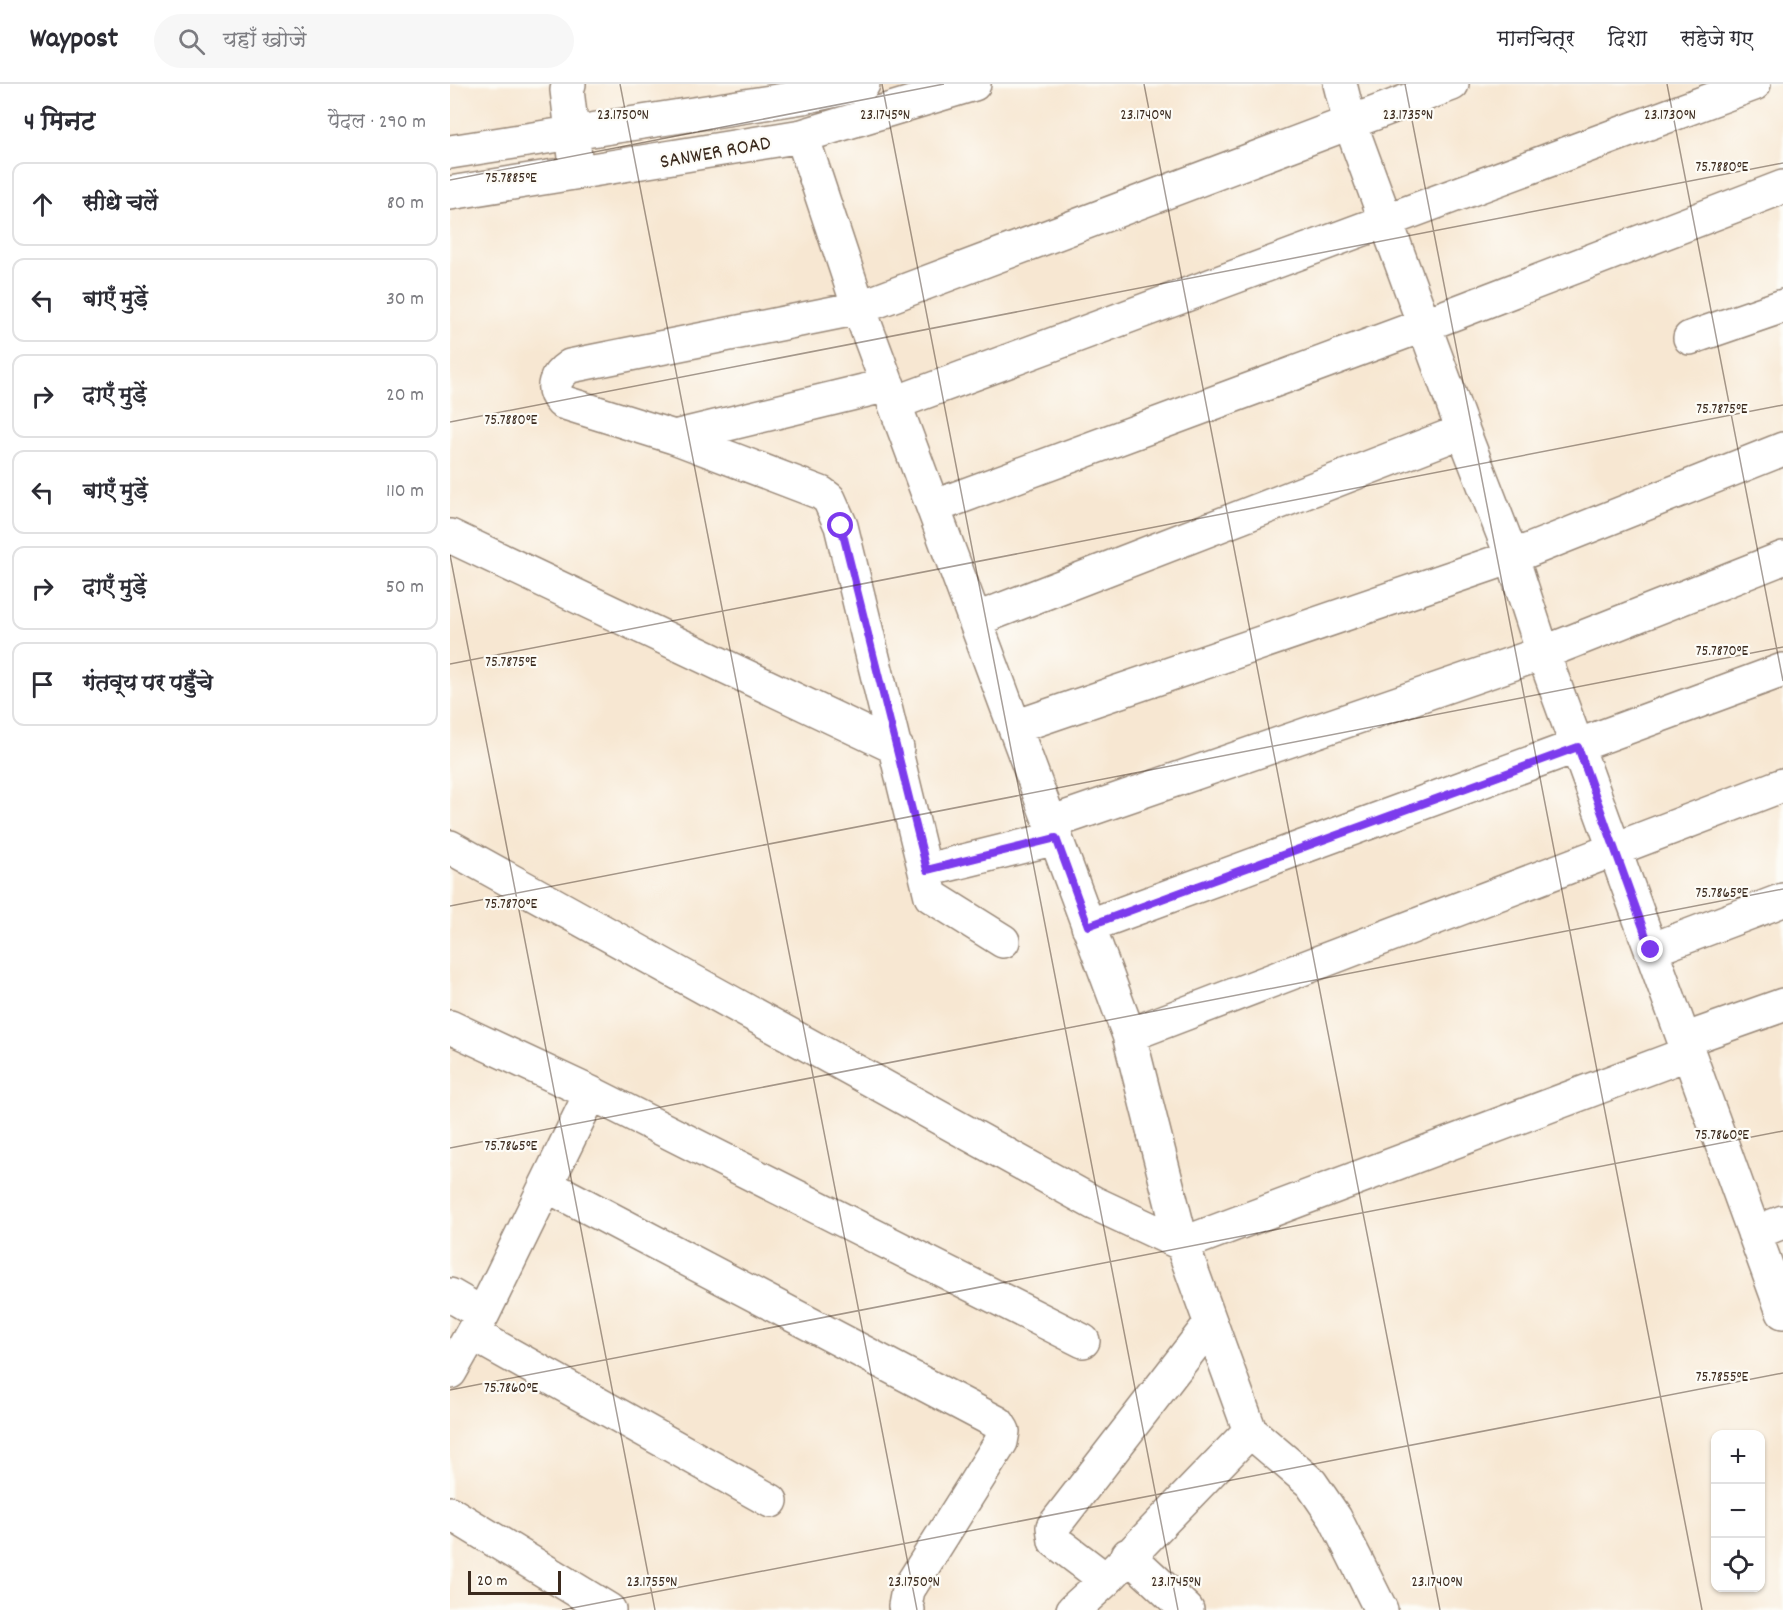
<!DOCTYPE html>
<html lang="hi">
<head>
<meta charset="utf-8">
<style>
	body { margin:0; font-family:Dekko,"Playpen Sans Deva",sans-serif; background:#f7f7f7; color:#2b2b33 }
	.controls { position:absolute; right:18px; bottom:18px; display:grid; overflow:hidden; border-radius:12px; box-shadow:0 2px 4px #0004 }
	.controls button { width:54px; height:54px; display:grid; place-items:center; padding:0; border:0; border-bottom:2px solid #e1e1e2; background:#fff; color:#2b2b33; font:30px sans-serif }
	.scale { position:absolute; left:18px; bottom:15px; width:93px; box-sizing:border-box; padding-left:6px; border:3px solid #3b2a1e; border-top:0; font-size:16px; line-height:21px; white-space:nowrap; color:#3b2a1e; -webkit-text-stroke:4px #fdfcf7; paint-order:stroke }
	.stop { position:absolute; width:18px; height:18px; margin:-14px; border:4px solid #7c3aed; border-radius:50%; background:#fff }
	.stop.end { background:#7c3aed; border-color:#fff; box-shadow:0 2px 6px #0008 }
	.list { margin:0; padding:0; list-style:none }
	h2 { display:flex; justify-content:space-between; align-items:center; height:78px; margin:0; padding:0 24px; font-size:26px }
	h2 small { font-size:20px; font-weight:400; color:#7c7c81 }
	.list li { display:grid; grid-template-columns:39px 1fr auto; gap:18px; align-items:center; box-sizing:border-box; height:84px; margin:0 12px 12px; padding:0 12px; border:2px solid #e1e1e2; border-radius:12px }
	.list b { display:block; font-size:22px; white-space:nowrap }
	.list em { font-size:20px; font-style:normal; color:#7c7c81 }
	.icon { flex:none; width:33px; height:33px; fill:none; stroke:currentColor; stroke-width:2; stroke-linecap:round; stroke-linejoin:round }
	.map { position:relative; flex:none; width:1333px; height:1526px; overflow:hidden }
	header { display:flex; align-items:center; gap:36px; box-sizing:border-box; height:84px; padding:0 30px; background:#fff; border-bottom:2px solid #e1e1e2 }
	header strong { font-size:28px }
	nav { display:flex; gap:33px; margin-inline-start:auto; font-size:21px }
	.search { width:420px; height:54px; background:#f7f7f7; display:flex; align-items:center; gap:15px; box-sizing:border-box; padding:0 21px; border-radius:33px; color:#7c7c81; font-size:22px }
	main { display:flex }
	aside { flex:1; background:#fff }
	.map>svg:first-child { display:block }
</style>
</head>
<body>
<header>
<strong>Waypost</strong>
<div class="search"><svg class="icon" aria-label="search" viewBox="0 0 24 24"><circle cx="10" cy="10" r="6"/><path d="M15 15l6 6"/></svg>यहाँ खोजें</div>
<nav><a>मानचित्र</a><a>दिशा</a><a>सहेजे गए</a></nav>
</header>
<main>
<aside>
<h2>4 मिनट<small>पैदल · 290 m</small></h2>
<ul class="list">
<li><svg class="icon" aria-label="ahead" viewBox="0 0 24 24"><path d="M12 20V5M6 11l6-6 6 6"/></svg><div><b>सीधे चलें</b></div><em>80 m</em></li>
<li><svg class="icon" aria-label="left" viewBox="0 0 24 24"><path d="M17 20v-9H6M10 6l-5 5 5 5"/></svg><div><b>बाएँ मुड़ें</b></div><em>30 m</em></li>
<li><svg class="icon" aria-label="right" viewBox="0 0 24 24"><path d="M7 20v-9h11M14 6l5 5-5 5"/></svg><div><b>दाएँ मुड़ें</b></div><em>20 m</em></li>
<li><svg class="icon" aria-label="left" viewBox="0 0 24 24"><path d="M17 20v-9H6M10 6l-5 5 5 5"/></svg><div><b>बाएँ मुड़ें</b></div><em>110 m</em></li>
<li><svg class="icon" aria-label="right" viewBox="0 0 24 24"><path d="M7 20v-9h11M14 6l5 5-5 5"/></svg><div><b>दाएँ मुड़ें</b></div><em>50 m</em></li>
<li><svg class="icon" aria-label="arrive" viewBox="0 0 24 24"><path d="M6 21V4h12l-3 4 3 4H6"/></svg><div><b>गंतव्य पर पहुँचे</b></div></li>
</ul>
</aside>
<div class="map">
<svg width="1333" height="1526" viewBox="0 0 1333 1526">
	<rect width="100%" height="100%" fill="#fdfcf7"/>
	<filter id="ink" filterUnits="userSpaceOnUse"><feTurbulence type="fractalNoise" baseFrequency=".0167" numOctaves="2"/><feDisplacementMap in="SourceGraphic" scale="12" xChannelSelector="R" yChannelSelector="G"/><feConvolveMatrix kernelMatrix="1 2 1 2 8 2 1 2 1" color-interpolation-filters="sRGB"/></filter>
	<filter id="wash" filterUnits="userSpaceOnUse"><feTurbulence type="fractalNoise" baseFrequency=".008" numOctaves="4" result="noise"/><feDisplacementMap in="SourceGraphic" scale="24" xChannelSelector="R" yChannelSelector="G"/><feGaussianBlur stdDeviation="1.35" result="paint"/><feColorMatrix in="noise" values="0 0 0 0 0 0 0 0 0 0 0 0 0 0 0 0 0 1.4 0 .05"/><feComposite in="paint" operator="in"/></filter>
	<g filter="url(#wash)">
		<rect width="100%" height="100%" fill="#f7e7d2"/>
	</g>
	<g filter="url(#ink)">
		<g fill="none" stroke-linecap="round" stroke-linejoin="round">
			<defs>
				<path id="minor" d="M119,0L117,6L125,73
					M890,0L900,39L1013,347L1062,473L1093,569L1333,1228
					M352,52L409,224L679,951L732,1160L800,1347L656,1496L623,1526
					M0,68L353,13L413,0
					M0,109L352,52L524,0
					M1240,254L1333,222
					M445,319L1304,0
					M224,353L438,301
					M483,423L974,241L1333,103
					M0,452L447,664
					M525,536L1013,347
					M565,643L1062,473L1333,365
					M600,739L1093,569L1333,474
					M0,763L644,1119L732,1160L1239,969
					M477,786L606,754
					M638,842L1333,586
					M553,857L481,812L391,442L379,415L371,409L224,353L112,318C99,304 105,292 120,282L409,224L1002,0
					M1201,866L1333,816
					M0,943L141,1009L633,1257
					M679,951L1333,701
					M1234,956L1333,921
					M96,1101L548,1339L553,1347L551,1358L458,1506L455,1522L458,1526
					M1304,1149L1333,1138
					M0,1211L33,1230
					M23,1250L321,1417
					M0,1288L33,1230L141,1009
					M800,1347L861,1399L885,1434L931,1526
					M0,1429L159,1526
					M678,1471L737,1526
					M656,1496L605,1457L603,1443L760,1240"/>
			</defs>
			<use href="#minor" stroke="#998878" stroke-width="36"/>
			<use href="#minor" stroke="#fff" stroke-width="33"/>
		</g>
	</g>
	<g fill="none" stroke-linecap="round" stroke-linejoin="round" filter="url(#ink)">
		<path stroke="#7c3aed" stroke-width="8" d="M391,442L477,786L606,754L638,842L1128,663L1201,866"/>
	</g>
	<path fill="none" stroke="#3b2a1e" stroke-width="1.5" stroke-opacity="0.45" d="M170,0L467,1526M432,0L728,1526M694,0L990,1526M955,0L1252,1526M1217,0L1333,597M0,96L494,0M0,338L1333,79M0,471L205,1526M0,580L1333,321M0,822L1333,563M0,1064L1333,805M0,1306L1333,1047M112,1526L1333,1289"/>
	<g text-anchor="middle" stroke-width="4.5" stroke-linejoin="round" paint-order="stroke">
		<g font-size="21" fill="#3b2a1e" stroke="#fdfcf7">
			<text transform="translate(265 67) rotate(-10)" y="7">SANWER ROAD</text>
		</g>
	</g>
	<g font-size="15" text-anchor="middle" fill="#3b2a1e" stroke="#fdfcf7" stroke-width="4.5" stroke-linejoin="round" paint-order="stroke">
		<text x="173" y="35">23.1750°N</text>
		<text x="435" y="35">23.1745°N</text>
		<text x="696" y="35">23.1740°N</text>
		<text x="958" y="35">23.1735°N</text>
		<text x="1220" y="35">23.1730°N</text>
		<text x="1272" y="87">75.7880°E</text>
		<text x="61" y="98">75.7885°E</text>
		<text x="1272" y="329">75.7875°E</text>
		<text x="61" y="340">75.7880°E</text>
		<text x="1272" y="571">75.7870°E</text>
		<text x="61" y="582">75.7875°E</text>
		<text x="1272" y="813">75.7865°E</text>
		<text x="61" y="824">75.7870°E</text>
		<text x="1272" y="1055">75.7860°E</text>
		<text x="61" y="1066">75.7865°E</text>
		<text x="1272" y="1297">75.7855°E</text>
		<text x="61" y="1308">75.7860°E</text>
		<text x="202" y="1502">23.1755°N</text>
		<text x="464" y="1502">23.1750°N</text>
		<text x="726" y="1502">23.1745°N</text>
		<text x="987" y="1502">23.1740°N</text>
	</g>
</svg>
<div class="controls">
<button>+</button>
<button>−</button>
<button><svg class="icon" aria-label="locate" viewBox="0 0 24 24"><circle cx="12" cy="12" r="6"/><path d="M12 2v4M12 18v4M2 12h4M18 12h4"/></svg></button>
</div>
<div class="scale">20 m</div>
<div class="stop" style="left:391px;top:442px"></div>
<div class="stop end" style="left:1201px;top:866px"></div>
</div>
</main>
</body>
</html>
